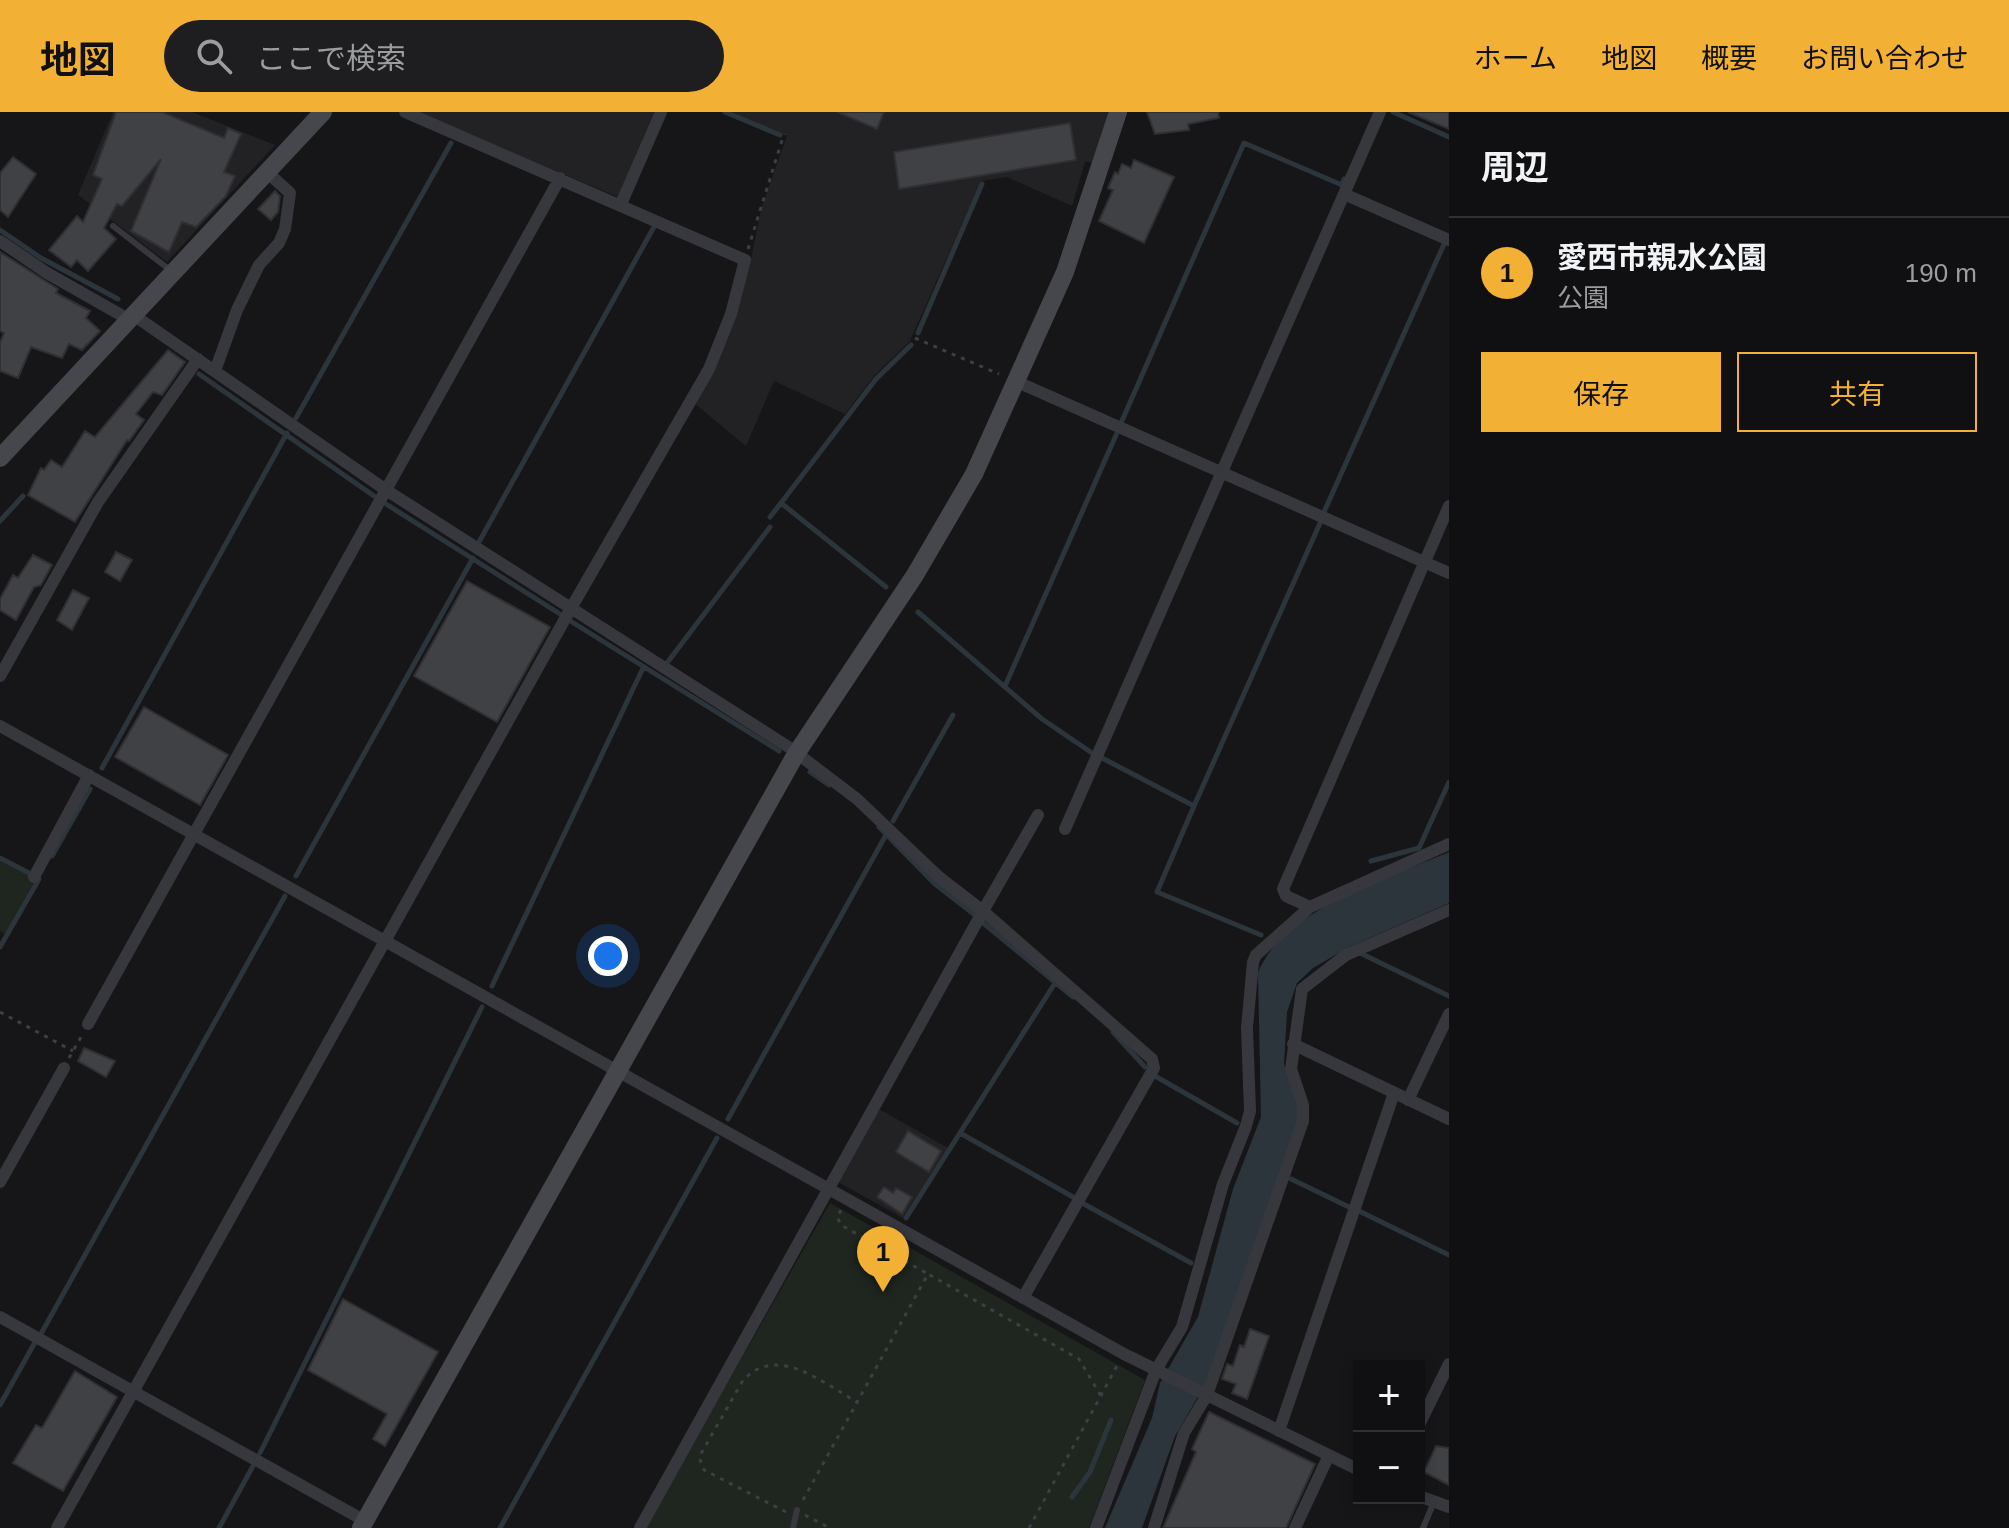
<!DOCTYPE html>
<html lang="ja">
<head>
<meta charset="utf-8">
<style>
	body { margin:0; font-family:Arial,"Noto Sans JP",sans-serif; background:#1e1e20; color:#f1f3f6 }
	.controls { position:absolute; right:24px; bottom:24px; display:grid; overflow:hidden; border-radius:0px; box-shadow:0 4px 12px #0003 }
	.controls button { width:72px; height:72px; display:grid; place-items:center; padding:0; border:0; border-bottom:2px solid #303032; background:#101012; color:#f1f3f6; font:40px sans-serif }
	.you { position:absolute; left:608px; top:844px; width:28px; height:28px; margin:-20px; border:6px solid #fff; border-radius:50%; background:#1a73e8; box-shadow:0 0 0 12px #1a73e833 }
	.badge { display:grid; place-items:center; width:52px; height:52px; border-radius:50%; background:#f2b134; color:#111; font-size:26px; font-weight:700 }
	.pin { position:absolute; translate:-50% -66px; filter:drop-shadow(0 2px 4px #0008) }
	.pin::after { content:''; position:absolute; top:42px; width:28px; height:24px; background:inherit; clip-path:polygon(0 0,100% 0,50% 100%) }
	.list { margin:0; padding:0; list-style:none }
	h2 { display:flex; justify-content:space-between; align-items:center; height:104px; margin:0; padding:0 32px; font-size:34px }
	h2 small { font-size:26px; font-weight:400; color:#9c9d9f }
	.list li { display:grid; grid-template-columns:52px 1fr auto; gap:24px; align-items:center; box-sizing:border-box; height:112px; padding:0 32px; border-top:2px solid #303032 }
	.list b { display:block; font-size:30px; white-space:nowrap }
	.list p { margin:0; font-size:26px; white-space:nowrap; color:#9c9d9f }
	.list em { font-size:26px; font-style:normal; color:#9c9d9f }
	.actions { display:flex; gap:16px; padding:24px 32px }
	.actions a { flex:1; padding:18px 0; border:2px solid #f2b134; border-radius:0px; text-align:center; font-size:28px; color:#f2b134 }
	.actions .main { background:#f2b134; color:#111 }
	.icon { flex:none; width:44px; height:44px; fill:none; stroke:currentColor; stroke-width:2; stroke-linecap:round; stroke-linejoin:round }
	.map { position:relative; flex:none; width:1449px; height:1416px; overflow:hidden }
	header { display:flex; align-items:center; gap:48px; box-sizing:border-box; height:112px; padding:0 40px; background:#f2b134; color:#111 }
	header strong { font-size:38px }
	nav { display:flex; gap:44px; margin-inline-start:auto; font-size:28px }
	.search { width:560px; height:72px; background:#1e1e20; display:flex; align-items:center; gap:20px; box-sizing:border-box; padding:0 28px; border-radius:44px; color:#9c9d9f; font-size:30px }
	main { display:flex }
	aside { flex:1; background:#101012 }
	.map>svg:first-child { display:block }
</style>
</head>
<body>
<header>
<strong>地図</strong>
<div class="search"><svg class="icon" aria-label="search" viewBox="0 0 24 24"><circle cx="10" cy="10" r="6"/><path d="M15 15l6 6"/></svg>ここで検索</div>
<nav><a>ホーム</a><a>地図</a><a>概要</a><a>お問い合わせ</a></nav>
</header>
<main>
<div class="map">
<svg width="1449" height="1416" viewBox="0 0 1449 1416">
	<rect width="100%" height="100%" fill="#161618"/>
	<path fill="#222225" d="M113,0H192L275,33L167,150L78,83Z
		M417,0H654L618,85Z
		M731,0H1108L1093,50H1085L1072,94L1007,65L981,69L910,229L874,264L845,302L774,269L746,334L694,291L749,157L762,94L787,24Z
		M879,997L948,1036L903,1106L838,1070Z"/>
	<path fill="#1e261f" d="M0,748L36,767L5,822L0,819Z
		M830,1091L1145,1268L1089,1416H645Z"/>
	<path fill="#2c353c" d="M1449,740V791L1349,835L1313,856L1297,871L1287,900L1284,952L1299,996L1298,1012L1206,1271L1175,1324L1142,1416H1105L1152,1306L1160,1271L1198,1205L1233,1077L1261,1005L1258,861C1282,797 1390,766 1449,740Z"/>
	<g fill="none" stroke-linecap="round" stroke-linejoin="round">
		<path stroke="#2c353c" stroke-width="5" d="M725,0L780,23
			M1393,0L1449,25
			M0,118L41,146L118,187
			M918,221L982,72
			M199,262L374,384
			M296,306L451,31
			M1121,311L1244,31L1342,73L1344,67
			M781,391L876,267L911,233
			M386,392L560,502
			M1324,400L1445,130
			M770,405L781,391L886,475
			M0,409L23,384
			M479,430L655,113
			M918,500L1042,607L1092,641
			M572,510L779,639
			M667,551L770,415
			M1005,574L1117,321
			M1102,646L1194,694L1157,780L1261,823
			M102,656L287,321
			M810,660L829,673
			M1194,694L1321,409
			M893,709L953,603
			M879,715L935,772L975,803
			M52,744L90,677
			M0,746L29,761
			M1371,749L1419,736L1449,670
			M296,764L473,446
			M982,810L1073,885
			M0,835L39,767
			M1360,841L1449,884
			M492,874L643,556
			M1113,920L1145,955
			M1155,964L1237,1011
			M728,1007L887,721
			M960,1021L1073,1085
			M1291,1067L1351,1096
			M1084,1092L1191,1151
			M1359,1099L1449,1143
			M906,1106L1055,871
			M42,1220L285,784
			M0,1293L34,1232
			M260,1341L482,895
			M1072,1385L1090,1360L1111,1308
			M219,1416L253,1354
			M500,1416L717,1026"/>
	</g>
	<path fill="#404145" stroke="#303034" stroke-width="2" d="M116,0H162L224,26L228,16L241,22L224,60L235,64L226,84L196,115L182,110L169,140L131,119L161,47L122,94L117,92L104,116L116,127L88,159L77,148L71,155L49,138L77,104L83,110L102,67L93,63Z
		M837,0H884L877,17Z
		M1147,0H1218L1219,6L1188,12L1189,18L1155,22Z
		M1408,0H1449V17Z
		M1070,11L1076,48L899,77L894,40Z
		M13,45L36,62L8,105L0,98V61Z
		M1134,48L1174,65L1144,131L1099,109L1113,78L1108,76L1115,60L1118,62L1122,52L1131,56Z
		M275,79L280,84L278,100L271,108L258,97Z
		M0,140L58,177L56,181L90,199L86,206L100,219L82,238L69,232L62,246L31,235L18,266L0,259V231L4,221L0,219Z
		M168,238L185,250L162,283L153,280L136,302L144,308L129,329L127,328L75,410L28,383L41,356L44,358L51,348L62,355L85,319L95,325Z
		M116,440L132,448L120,469L105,460Z
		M33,443L52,453L41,473L34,475L16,508L0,498V487L13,463L18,466Z
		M467,469L550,515L497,610L414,564Z
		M73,478L89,486L72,518L57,508Z
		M144,595L228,643L200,693L115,645Z
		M84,936L115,949L106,965L78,949Z
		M908,1019L941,1039L929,1060L896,1040Z
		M884,1075L893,1081L896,1076L912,1085L902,1102L877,1085Z
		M343,1187L438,1240L385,1334L373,1327L387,1302L308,1258Z
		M1250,1217L1269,1224L1247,1287L1232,1281L1236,1272L1222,1267L1227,1252L1233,1254L1240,1233L1244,1235Z
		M75,1259L117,1285L63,1379L13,1351L36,1313L42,1316Z
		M1209,1300L1315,1352L1286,1416H1163L1196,1340L1192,1337Z
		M1436,1334L1449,1336V1373L1424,1360Z"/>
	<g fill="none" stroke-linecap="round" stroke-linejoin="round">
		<path stroke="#3d3f44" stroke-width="3" stroke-dasharray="4 6" stroke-linecap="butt" d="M748,137L784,22
			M915,226L999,262
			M0,900L73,939
			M69,946L81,925
			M841,1098L837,1105L841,1113L928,1162
			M803,1388L928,1162L1079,1247L1101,1284
			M786,1400L704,1358L699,1345L742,1270C775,1230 823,1271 857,1290
			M805,1403L830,1416
			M1029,1416L1118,1252"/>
		<path stroke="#37383d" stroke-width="6" d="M113,114L170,158
			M793,1416L797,1398
			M1423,1416L1434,1390"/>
		<path stroke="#37383d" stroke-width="12" d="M1344,82L1449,128
			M621,92L661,0
			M0,129L47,161L128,207
			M132,202L386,378L790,636L857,687L939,765L983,799L1038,703
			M215,259L237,198L259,153L279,131L285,117L290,81L267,60
			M1015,269L1449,461
			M1449,394L1283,777L1286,784L1310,795L1449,732
			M0,564L98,390L198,247
			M0,614L1124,1242L1359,1358
			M1065,717L1380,0
			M34,765L89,663
			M88,912L560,66
			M1293,932L1449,1007
			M1408,988L1449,902
			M0,1070L64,956
			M0,1205L365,1409
			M1419,1313L1449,1252
			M1279,1319L1394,981
			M1419,1384L1449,1395
			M57,1416L570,498L709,257L731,202L745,148L405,0
			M640,1416L983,799L1152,947L1154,956L1023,1186
			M1096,1416L1156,1258L1182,1215L1223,1072L1246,1014L1250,999L1247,916L1253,850L1256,843L1310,795
			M1154,1416L1184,1321L1207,1283L1303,1009V993L1291,957L1302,877L1346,843L1449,798
			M1295,1416L1329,1343"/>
		<path stroke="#45474d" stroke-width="18" d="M0,346L323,0
			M361,1416L796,642L915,463L974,362L1065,160L1118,0"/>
	</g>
</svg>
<div class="controls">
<button>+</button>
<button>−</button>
</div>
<div class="you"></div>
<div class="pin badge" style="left:883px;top:1180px">1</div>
</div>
<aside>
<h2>周辺<small></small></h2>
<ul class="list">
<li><span class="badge">1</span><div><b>愛西市親水公園</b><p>公園</p></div><em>190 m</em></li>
</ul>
<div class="actions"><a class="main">保存</a><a>共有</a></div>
</aside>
</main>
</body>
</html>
